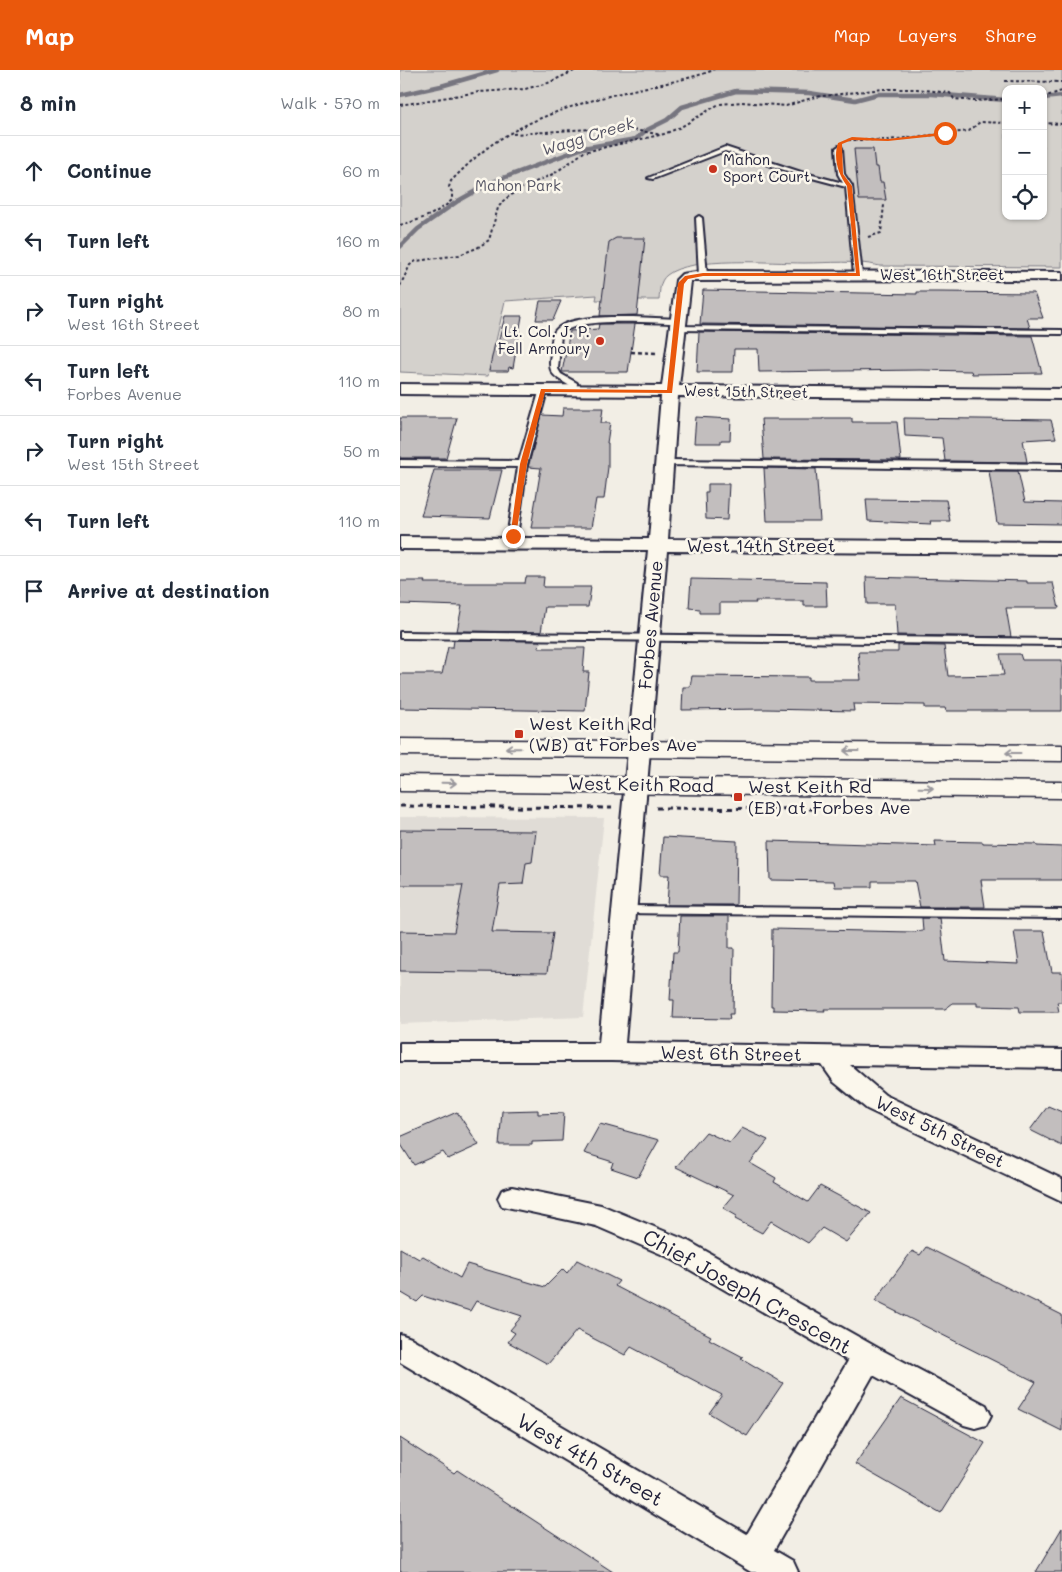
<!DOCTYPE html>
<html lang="en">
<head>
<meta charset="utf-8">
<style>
	body { margin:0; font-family:Mali,sans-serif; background:#f2f2f3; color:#1f2937 }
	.controls { position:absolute; right:15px; top:15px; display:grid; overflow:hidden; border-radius:10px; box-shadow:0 1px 4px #0004 }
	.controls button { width:45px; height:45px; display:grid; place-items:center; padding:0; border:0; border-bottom:1px solid #e0e1e3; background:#fff; color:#1f2937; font:25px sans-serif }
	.stop { position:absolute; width:15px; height:15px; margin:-11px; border:4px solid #ea580c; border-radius:50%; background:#fff }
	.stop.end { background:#ea580c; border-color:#fff; box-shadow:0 1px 5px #0008 }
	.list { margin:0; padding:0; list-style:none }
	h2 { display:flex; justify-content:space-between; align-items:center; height:65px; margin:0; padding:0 20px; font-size:21px }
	h2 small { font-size:16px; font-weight:400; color:#747a83 }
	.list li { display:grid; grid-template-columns:32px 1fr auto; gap:15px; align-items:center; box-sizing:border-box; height:70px; padding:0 20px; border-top:1px solid #e0e1e3 }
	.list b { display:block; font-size:19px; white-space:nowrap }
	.list p { margin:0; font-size:16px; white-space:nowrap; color:#747a83 }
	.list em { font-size:16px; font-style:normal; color:#747a83 }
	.icon { flex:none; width:28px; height:28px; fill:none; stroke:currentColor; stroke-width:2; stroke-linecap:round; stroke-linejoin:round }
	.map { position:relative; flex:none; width:662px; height:1502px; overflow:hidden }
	header { display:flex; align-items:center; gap:30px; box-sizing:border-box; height:70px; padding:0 25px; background:#ea580c; color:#fff }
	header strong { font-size:24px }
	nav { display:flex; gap:28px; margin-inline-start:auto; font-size:18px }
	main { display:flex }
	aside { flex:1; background:#fff }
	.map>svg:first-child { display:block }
</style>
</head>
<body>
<header>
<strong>Map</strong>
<nav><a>Map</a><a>Layers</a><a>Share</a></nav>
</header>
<main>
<aside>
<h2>8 min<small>Walk · 570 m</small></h2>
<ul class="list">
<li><svg class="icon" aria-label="ahead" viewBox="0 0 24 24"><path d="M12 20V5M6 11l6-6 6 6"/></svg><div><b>Continue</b></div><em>60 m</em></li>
<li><svg class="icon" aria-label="left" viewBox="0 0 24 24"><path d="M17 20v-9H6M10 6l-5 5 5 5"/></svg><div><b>Turn left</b></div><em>160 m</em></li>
<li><svg class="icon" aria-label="right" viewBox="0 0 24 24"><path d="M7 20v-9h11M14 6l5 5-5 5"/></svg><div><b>Turn right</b><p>West 16th Street</p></div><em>80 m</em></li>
<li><svg class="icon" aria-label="left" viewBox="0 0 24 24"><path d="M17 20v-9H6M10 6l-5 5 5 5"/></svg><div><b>Turn left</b><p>Forbes Avenue</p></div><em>110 m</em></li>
<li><svg class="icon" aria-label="right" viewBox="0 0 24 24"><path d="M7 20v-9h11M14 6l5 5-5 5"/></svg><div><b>Turn right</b><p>West 15th Street</p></div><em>50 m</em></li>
<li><svg class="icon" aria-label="left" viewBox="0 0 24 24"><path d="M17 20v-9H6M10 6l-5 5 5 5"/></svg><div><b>Turn left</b></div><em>110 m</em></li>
<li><svg class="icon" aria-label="arrive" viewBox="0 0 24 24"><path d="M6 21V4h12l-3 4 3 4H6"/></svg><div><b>Arrive at destination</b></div></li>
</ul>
</aside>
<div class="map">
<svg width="662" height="1502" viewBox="0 0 662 1502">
	<rect width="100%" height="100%" fill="#f2eee5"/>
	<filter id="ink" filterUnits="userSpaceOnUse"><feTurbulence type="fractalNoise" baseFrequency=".02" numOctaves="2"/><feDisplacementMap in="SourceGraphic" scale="10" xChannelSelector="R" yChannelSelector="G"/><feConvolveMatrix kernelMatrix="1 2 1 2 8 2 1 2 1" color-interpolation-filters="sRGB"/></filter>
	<g filter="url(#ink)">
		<path fill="#e0dcd6" d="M0,747L204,748L183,947L0,954Z"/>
		<path fill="#d4d1cc" stroke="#7b7a84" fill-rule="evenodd" d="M0,0H662V197L480,196C456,190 429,193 404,193C373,193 290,186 267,205C259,211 260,221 259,230H196L197,225L105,231L88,306L0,302ZM606,19H643V146H606Z"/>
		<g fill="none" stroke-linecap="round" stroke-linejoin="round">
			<path stroke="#76747f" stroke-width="4.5" d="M0,25L41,16L97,0
				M643,28L662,26
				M0,177L18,159L58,131L90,113L183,78L236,69L245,61L267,50L282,37L336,21L409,23L455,30L478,24H532L606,30"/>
		</g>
		<path fill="#c2bebe" stroke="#22223b" d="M454,79H473L475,97H478L480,112H483L486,130H459Z
			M216,168H245L237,245L200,246L209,172Z
			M303,220L517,224V222H540L634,223L643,248H627L630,258L300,254Z
			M140,231H161L153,250H136Z
			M105,246H122L113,298L109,297L108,301H89L95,273H98Z
			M199,254H235L228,302H162L170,261L198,259Z
			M299,262L632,266L642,303L572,304L571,301L520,300L359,302L358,279H334L333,302H297Z
			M163,338H203L201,353H210L207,373H208V397L204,429H196L191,458H131L141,398L128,397L129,394L142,345L162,346Z
			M296,347L331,349L330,370H321V373H294Z
			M0,348H57L46,388H0Z
			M423,348H452V352H497L501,390L364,389L361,349H423Z
			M504,348L651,350L656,368L623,370L627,392L545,391L542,368L505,366Z
			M364,398L416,399L420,451H367Z
			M34,400H102L90,448L21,446Z
			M589,401H618L625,432L662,433V454L597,453Z
			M308,414H329L327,450L306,449L305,422H308Z
			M466,429L546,430L550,451H530L531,454L468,451Z
			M126,507H144L143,517H191L188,537H145L141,562L57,561L62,536L0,534V511H25L24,513H125Z
			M466,507L627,511V513H653L659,538H606L611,567L497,565L495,534H467Z
			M291,509L426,512L427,536H404V531H355L356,533H320V543H300V539L289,538Z
			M54,570L140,571L139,578H185L183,602H189L185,641L0,638V604H42L48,577H53Z
			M498,575L544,576L548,606L604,605L600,584H620L622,590H662V641H546L545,638H525V635L453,634L454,641L366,639L282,640L283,617H290L292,606L409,607V610H461L458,582H498Z
			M0,760L136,761L132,792L126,793L123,814L100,815L92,862L153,863L147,903L0,901V861L54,862L63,815H0Z
			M263,767L337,771L336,835H267L269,805H260Z
			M369,771L536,776L535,771L583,772V773L636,774L637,776L662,777V810H581L585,837H520L515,811H472V817H435L434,811L370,810Z
			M280,846H329V878H334L333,944H329L330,949L273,948L274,930H270L273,882H278Z
			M522,848H540L545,891L619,894L614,861H644L652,902H662V932H657L659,942H620L619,937L577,936V933H553L545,939H424L425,941L373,940V936H371L372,859L512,862L523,861Z
			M648,1036L662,1042V1076L630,1060Z
			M138,1040V1044L164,1043L162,1071L132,1072V1075H99L102,1041Z
			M57,1042L79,1075L48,1089L43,1082L14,1095L0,1073V1067Z
			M200,1054L259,1070L238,1107L211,1098L213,1092L184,1083Z
			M342,1058L368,1070L350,1093L376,1108L374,1112L408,1132L420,1116L471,1143L446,1172L422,1158L408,1173L371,1151L362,1163L335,1149L337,1146L323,1138L334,1125L276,1097L306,1062L330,1073Z
			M526,1177L662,1245V1361L618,1339L636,1312L475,1231L512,1181L520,1185Z
			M0,1178L19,1189L23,1186L60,1208L67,1194L145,1217L163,1199L167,1203L177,1190L219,1211L215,1216L311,1266L309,1269L343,1287L341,1288L383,1313L347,1366L309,1343L322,1325L231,1277L225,1285L177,1260L148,1294L108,1272L115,1263L110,1260L122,1246L76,1231L70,1241L23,1226L17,1232L0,1222Z
			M501,1328L585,1373L541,1443L455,1394Z
			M0,1368L54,1403L57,1400L213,1502H0Z
			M662,1458V1502H636Z"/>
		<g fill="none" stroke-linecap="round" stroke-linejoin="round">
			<defs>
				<path id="service" d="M439,76L442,78L444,104L452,116L462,205L458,207L454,205L446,117L397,104L325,81L253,109L248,108L325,77L401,102L443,113L438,104L436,78Z
					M299,146L302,148L307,205L303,207L299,205L296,148Z
					M233,247L278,249L282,251L278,253C252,253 178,246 161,264L158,299L161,304L177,313L176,323H170V316C154,306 147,304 151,284C152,277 151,266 155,261C167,245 215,247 233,247Z
					M274,256L662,260V264L277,260H274Z
					M140,319L147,321L127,394L116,474L111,477L106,474L118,397L0,396V390L119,391Z
					M264,390L662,394V400L261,395L260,393Z
					M0,562L662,569V575L0,568Z
					M225,836L662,840V848L221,843L219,840Z"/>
				<path id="minor" d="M303,201L662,202V210L291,211L279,316L662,319V329L278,326L268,469L662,472V484L267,481L225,973L662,980V998L450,995L485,1025L662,1109V1132L467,1039L434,1012L422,995L211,991H0V973H199L248,480L0,479V467L249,469L261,326L0,324V314L262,316L276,210L282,204Z
					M112,1117L201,1135L288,1171L478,1278L586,1335L591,1345L586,1355L575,1358L564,1355L473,1305L374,1480L393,1491L398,1502H351L0,1292V1264L11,1268L347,1464L448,1291L268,1187L196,1156L102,1136L98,1128L102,1120Z"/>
				<path id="secondary" d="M0,669L662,675V691L0,685Z
					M0,705L662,712V728L0,721Z"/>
			</defs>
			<use href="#service" stroke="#22223b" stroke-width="4"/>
			<use href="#minor" stroke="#22223b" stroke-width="4"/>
			<use href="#secondary" stroke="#22223b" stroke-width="3"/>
			<path stroke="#22223b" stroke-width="2" stroke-dasharray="3 2.5" stroke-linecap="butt" d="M605,11L662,12
				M643,27L662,21
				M0,35L79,22L125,19L148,13L176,0
				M643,53L662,54
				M113,64C163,62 212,53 261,65
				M448,70H488L569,61L580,52L606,53
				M0,155C20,150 37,144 52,130V122L49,117L51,111C65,97 80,82 97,71C137,45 186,31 233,20C260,14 287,10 314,0
				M468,167L481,163L484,135
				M0,216L10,195L16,191L59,185L77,178L89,170L98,138L103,131L116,121L155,103L184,82L264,64L281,57L319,34L341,32L386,36L415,27L483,19H517L550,23L554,29L574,31L606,29"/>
			<path stroke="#22223b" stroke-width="2.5" stroke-dasharray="4 3" stroke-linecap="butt" d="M231,282L257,283"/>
			<path stroke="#22223b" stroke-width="3" stroke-dasharray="5 4" stroke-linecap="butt" d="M0,736L212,738
				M256,738L417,739"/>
			<use href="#service" fill="#fbf7ec" fill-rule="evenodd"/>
			<use href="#minor" fill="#fbf7ec" fill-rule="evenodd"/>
			<use href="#secondary" fill="#fbf7ec" fill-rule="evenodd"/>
		</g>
		<defs><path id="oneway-shaft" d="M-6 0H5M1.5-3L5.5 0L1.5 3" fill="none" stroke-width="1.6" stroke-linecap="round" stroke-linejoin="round" transform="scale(1.25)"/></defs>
		<g stroke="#99979c">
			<use href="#oneway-shaft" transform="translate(113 678) rotate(-179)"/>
			<use href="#oneway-shaft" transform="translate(451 681) rotate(-180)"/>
			<use href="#oneway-shaft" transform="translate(613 683) rotate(-180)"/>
			<use href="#oneway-shaft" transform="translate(49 713) rotate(1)"/>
			<use href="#oneway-shaft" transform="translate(526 718) rotate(1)"/>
		</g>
	</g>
	<path fill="#ea580c" d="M547,62L545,65L488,71L452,70L442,74L443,104L452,116L460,206H303L288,209L284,214L272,323L145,322L127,394L116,466L110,468L120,394L141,319L267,320L278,213L285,206L303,203H456L447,116C438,104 433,88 438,73L452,67L488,69Z"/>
	<g fill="#c8321e" stroke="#fbf7ec" stroke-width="2">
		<circle cx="313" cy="99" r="5"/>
		<circle cx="200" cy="271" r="5"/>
		<rect x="114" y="659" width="10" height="10" rx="2.5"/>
		<rect x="333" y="722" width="10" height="10" rx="2.5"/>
	</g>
	<g text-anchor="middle" stroke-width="5" stroke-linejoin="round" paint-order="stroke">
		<g font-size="15" fill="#22223b" stroke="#fbf7ec" text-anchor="start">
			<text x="323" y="95">Mahon<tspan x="323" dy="17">Sport Court</tspan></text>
			<text x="190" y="267" text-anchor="end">Lt. Col. J. P.<tspan x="190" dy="17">Fell Armoury</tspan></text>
		</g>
		<g font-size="15" fill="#575766" stroke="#fbf7ec">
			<text x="118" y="121">Mahon Park</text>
		</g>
		<g font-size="15" fill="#22223b" stroke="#fbf7ec">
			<text x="542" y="210">West 16th Street</text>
			<text transform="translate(346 322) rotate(1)" y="5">West 15th Street</text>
		</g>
		<g font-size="16" font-style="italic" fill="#535263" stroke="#fbf7ec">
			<text transform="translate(188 66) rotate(-17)" y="6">Wagg Creek</text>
		</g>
		<g font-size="18" fill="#22223b" stroke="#fbf7ec">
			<text x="361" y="482">West 14th Street</text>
			<text transform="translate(251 555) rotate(-85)" y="6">Forbes Avenue</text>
			<text transform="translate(241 715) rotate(1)" y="6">West Keith Road</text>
			<text transform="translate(331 984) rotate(1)" y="6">West 6th Street</text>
			<text transform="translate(540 1062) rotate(26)" y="6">West 5th Street</text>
		</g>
		<g font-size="18" fill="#22223b" stroke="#fbf7ec" text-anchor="start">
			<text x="129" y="660">West Keith Rd<tspan x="129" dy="21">(WB) at Forbes Ave</tspan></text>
			<text x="348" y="723">West Keith Rd<tspan x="348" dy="21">(EB) at Forbes Ave</tspan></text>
		</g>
		<g font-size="21" fill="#22223b" stroke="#fbf7ec">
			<text transform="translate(347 1222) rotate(29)" y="7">Chief Joseph Crescent</text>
			<text transform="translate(190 1390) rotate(30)" y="7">West 4th Street</text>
		</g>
	</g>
</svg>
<div class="controls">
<button>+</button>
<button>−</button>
<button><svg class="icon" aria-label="locate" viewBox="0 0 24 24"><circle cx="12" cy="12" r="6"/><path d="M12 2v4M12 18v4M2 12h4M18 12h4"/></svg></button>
</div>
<div class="stop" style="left:545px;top:63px"></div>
<div class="stop end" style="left:113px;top:466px"></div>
</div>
</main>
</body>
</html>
